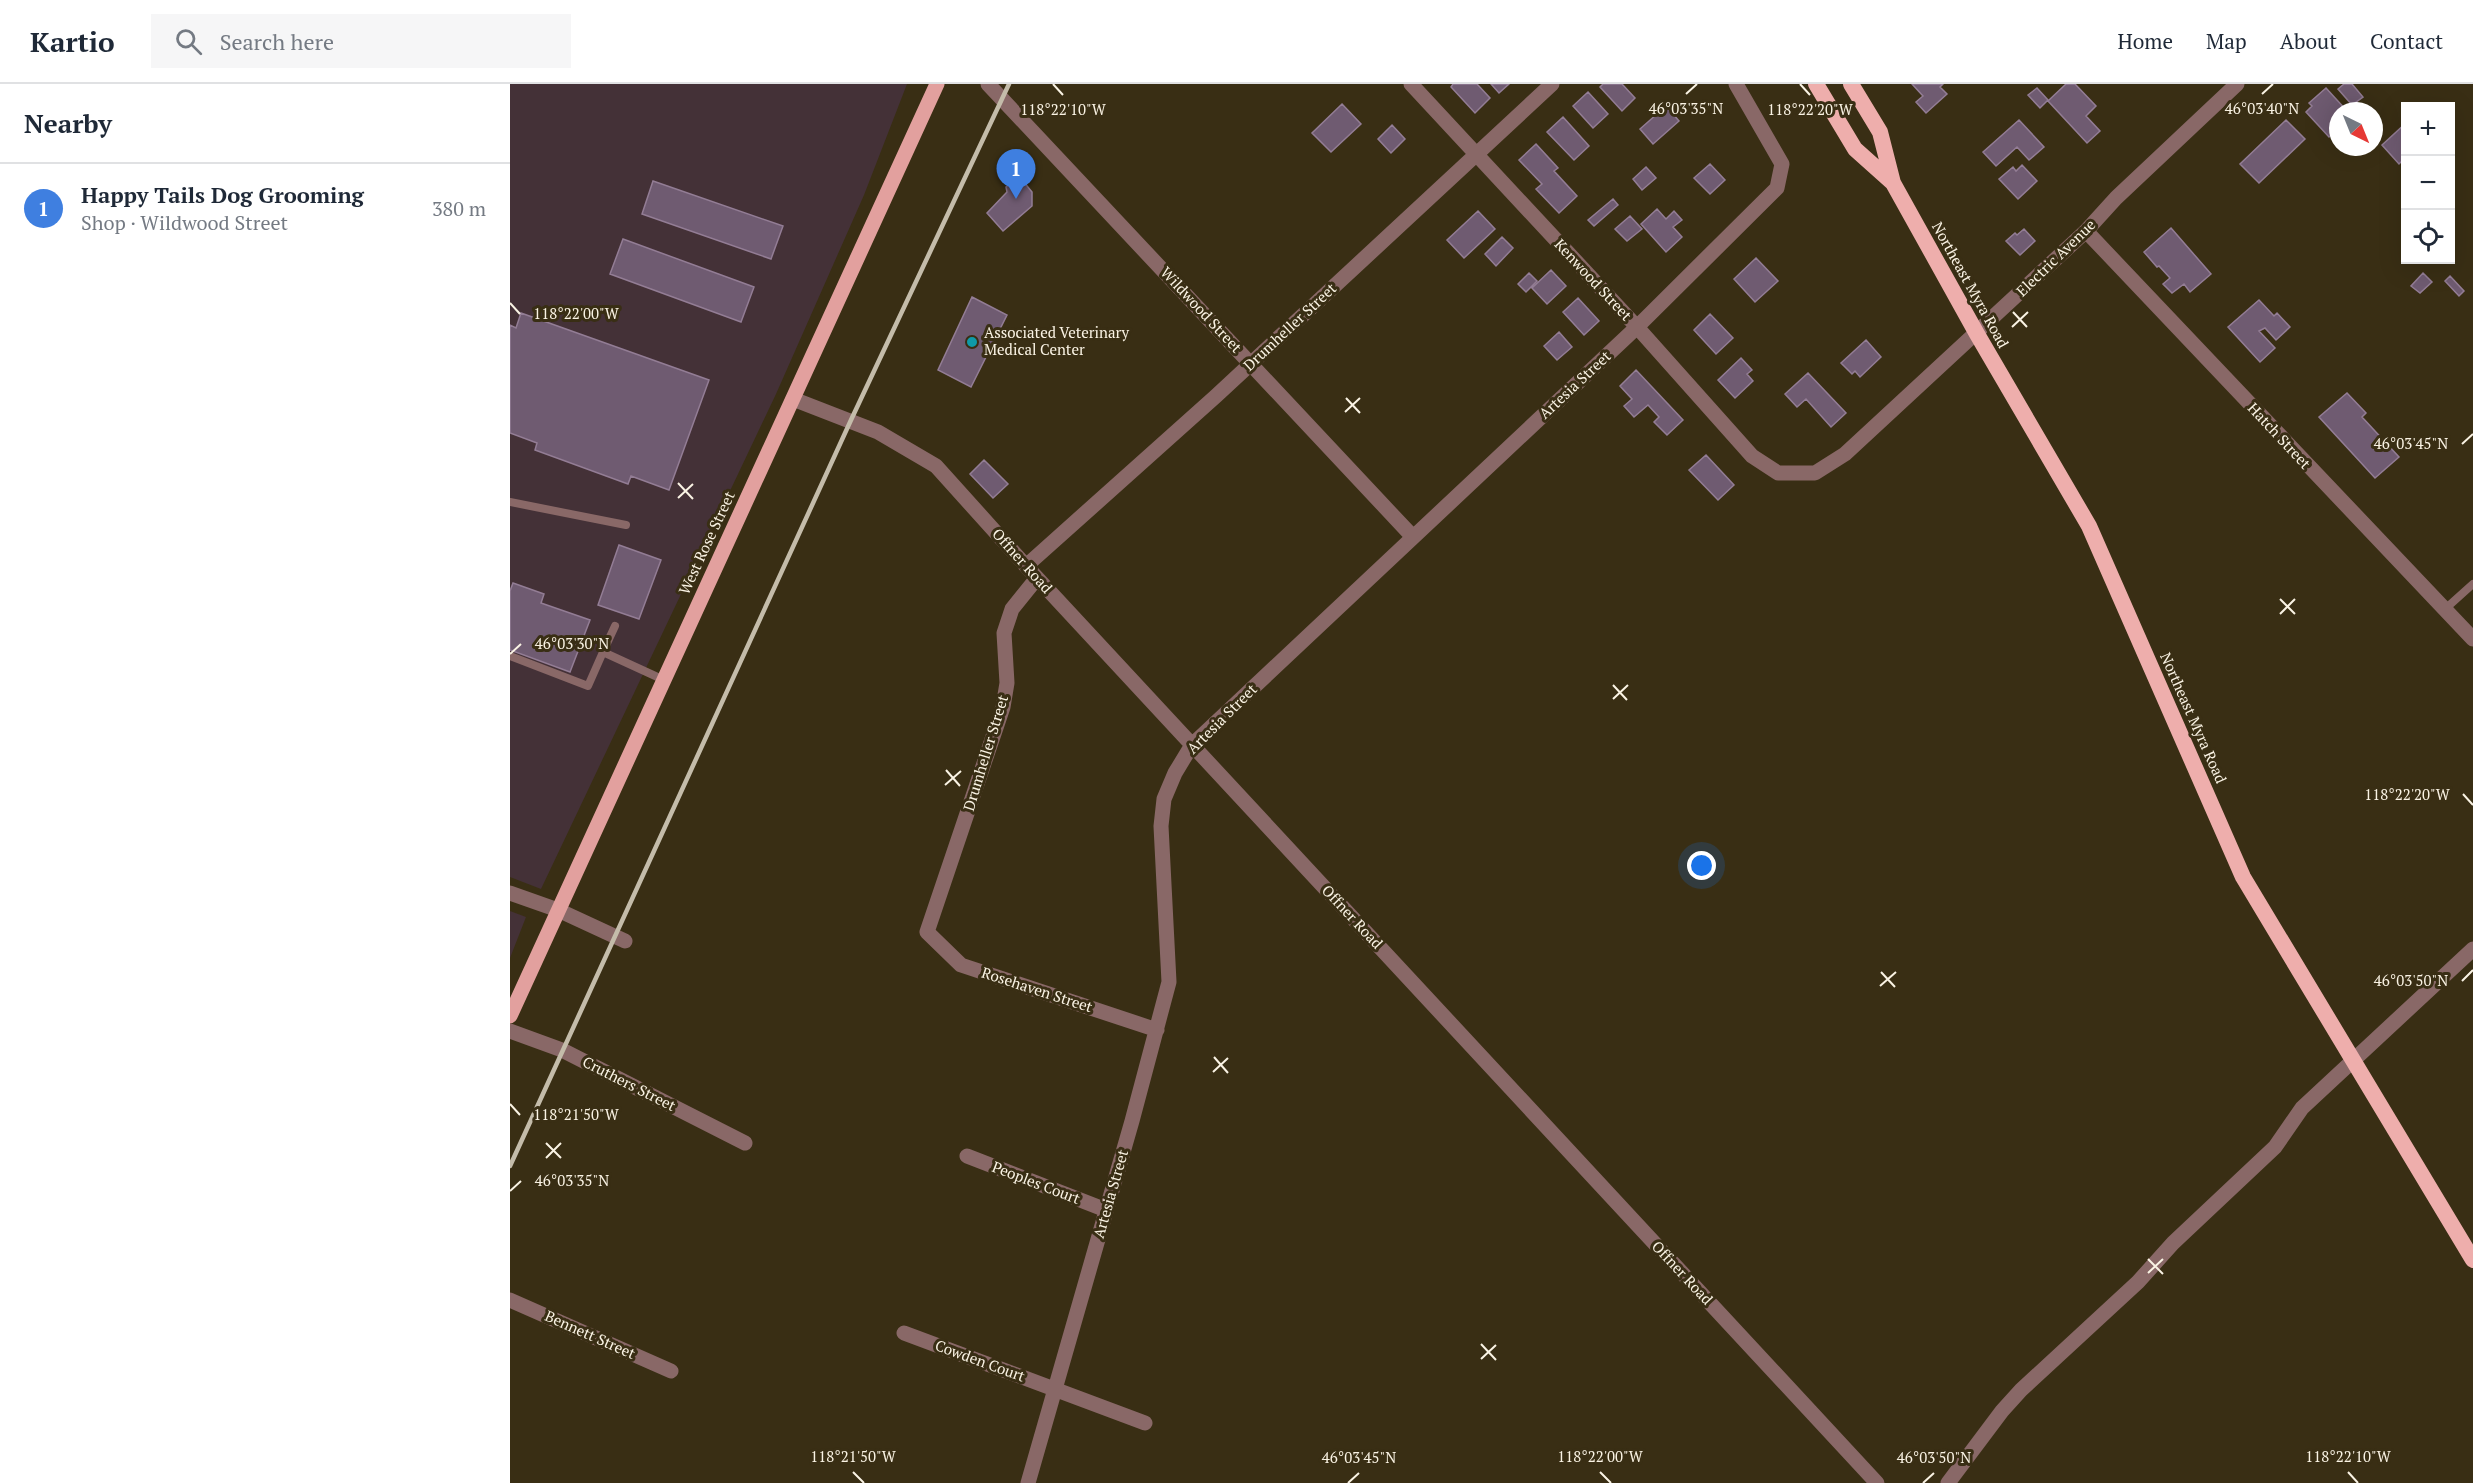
<!DOCTYPE html>
<html lang="en">
<head>
<meta charset="utf-8">
<style>
	body { margin:0; font-family:"PT Serif",serif; background:#f6f6f7; color:#1f2937 }
	.controls { position:absolute; right:18px; top:18px; display:grid; overflow:hidden; border-radius:0px; box-shadow:0 6px 24px #0002 }
	.controls button { width:54px; height:54px; display:grid; place-items:center; padding:0; border:0; border-bottom:2px solid #e0e1e3; background:#fff; color:#1f2937; font:30px sans-serif }
	.compass { position:absolute; left:1819px; top:18px; width:54px; height:54px; border-radius:50%; background:#fff; box-shadow:0 6px 24px #0002; rotate:137deg }
	.you { position:absolute; left:1192px; top:782px; width:21px; height:21px; margin:-15px; border:4px solid #fff; border-radius:50%; background:#1a73e8; box-shadow:0 0 0 9px #1a73e833 }
	.badge { display:grid; place-items:center; width:39px; height:39px; border-radius:50%; background:#3e6f89; color:#fff; font-size:20px; font-weight:700 }
	.pin { position:absolute; translate:-50% -50px; filter:drop-shadow(0 2px 3px #0008) }
	.pin::after { content:''; position:absolute; top:32px; width:21px; height:18px; background:inherit; clip-path:polygon(0 0,100% 0,50% 100%) }
	.list { margin:0; padding:0; list-style:none }
	h2 { display:flex; justify-content:space-between; align-items:center; height:78px; margin:0; padding:0 24px; font-size:26px }
	h2 small { font-size:20px; font-weight:400; color:#747a83 }
	.list li { display:grid; grid-template-columns:39px 1fr auto; gap:18px; align-items:center; box-sizing:border-box; height:90px; padding:0 24px; border-top:2px solid #e0e1e3 }
	.list b { display:block; font-size:22px; white-space:nowrap }
	.list p { margin:0; font-size:20px; white-space:nowrap; color:#747a83 }
	.list em { font-size:20px; font-style:normal; color:#747a83 }
	.icon { flex:none; width:33px; height:33px; fill:none; stroke:currentColor; stroke-width:2; stroke-linecap:round; stroke-linejoin:round }
	.map { position:relative; flex:none; width:1963px; height:1399px; overflow:hidden }
	header { display:flex; align-items:center; gap:36px; box-sizing:border-box; height:84px; padding:0 30px; background:#fff; border-bottom:2px solid #e0e1e3 }
	header strong { font-size:28px }
	nav { display:flex; gap:33px; margin-inline-start:auto; font-size:21px }
	.search { width:420px; height:54px; background:#f6f6f7; display:flex; align-items:center; gap:15px; box-sizing:border-box; padding:0 21px; border-radius:0px; color:#747a83; font-size:22px }
	main { display:flex }
	aside { flex:1; background:#fff }
	.map>svg:first-child { display:block }
</style>
</head>
<body>
<header>
<strong>Kartio</strong>
<div class="search"><svg class="icon" aria-label="search" viewBox="0 0 24 24"><circle cx="10" cy="10" r="6"/><path d="M15 15l6 6"/></svg>Search here</div>
<nav><a>Home</a><a>Map</a><a>About</a><a>Contact</a></nav>
</header>
<main>
<aside>
<h2>Nearby<small></small></h2>
<ul class="list">
<li><span class="badge" style="background:#3f7fe0">1</span><div><b>Happy Tails Dog Grooming</b><p>Shop · Wildwood Street</p></div><em>380 m</em></li>
</ul>
</aside>
<div class="map">
<svg width="1963" height="1399" viewBox="0 0 1963 1399">
	<rect width="100%" height="100%" fill="#392e14"/>
	<path fill="#443137" d="M0,0H397L354,111L266,310L31,805L0,793Z
		M0,827L16,833L0,874Z"/>
	<path fill="#6f5b71" stroke="#937d95" stroke-width="1.5" d="M943,0H967L980,14L965,29L941,3Z
		M981,0H999L989,9Z
		M1093,0H1112L1125,14L1112,27L1090,3Z
		M1402,0H1433L1430,3L1437,10L1416,29L1406,18L1413,12Z
		M1556,0H1565L1586,22L1576,32L1590,47L1577,59L1538,17Z
		M1834,0H1842L1853,13L1842,21L1828,5Z
		M1527,4L1538,16L1530,24L1518,11Z
		M1816,4L1837,27H1828V45L1819,53L1796,28L1802,22L1799,19Z
		M1078,8L1098,30L1083,44L1063,22Z
		M832,20L851,40L821,68L802,49Z
		M1156,22L1169,37L1143,60L1130,45Z
		M1053,33L1079,62L1064,76L1037,48Z
		M1509,36L1534,63L1519,76L1507,63L1486,82L1473,68Z
		M1776,36L1795,55L1749,99L1730,80Z
		M1896,39V73L1889,80L1872,61Z
		M882,41L895,55L881,69L868,55Z
		M1026,60L1048,84L1044,87L1067,112L1049,129L1026,105L1032,100L1009,76Z
		M1200,80L1215,96L1200,110L1184,94Z
		M1512,81L1527,97L1508,115L1489,95L1503,83L1506,87Z
		M1136,83L1146,94L1132,106L1123,95Z
		M509,92L522,108V122L493,147L477,129L497,108L496,103Z
		M143,97L273,142L261,175L132,130Z
		M1103,115L1108,121L1084,142L1078,136Z
		M1147,125L1156,135L1164,127L1172,136L1163,143L1172,153L1156,168L1131,140Z
		M968,127L985,145L954,174L937,156Z
		M1120,132L1132,145L1117,157L1105,145Z
		M1661,144L1701,190L1680,208L1674,200L1662,209L1653,200L1660,194L1649,182L1647,183L1634,168Z
		M1514,145L1525,157L1510,171L1496,157L1505,149L1507,151Z
		M992,153L1003,164L986,182L975,170Z
		M113,155L244,203L231,238L100,190Z
		M1246,174L1268,197L1245,218L1224,195Z
		M1041,186L1056,202L1037,220L1022,204Z
		M1019,189L1027,197L1016,208L1008,200Z
		M1913,189L1922,198L1910,209L1901,202Z
		M1940,192L1954,207L1949,212L1935,197Z
		M462,213L497,231L461,303L428,286Z
		M1068,214L1089,237L1074,251L1053,228Z
		M1749,216L1764,232L1767,229L1780,243L1766,256L1755,244L1749,247L1765,264L1750,278L1718,243Z
		M11,229L199,296L159,406L121,392L118,400L25,366L27,359L0,349V241L6,244Z
		M1200,230L1223,254L1206,270L1184,246Z
		M1049,248L1062,263L1047,276L1034,262Z
		M1356,256L1371,273L1350,293L1345,287L1342,290L1331,279Z
		M1231,274L1242,286L1237,290L1243,297L1225,314L1208,296Z
		M1126,286L1173,336L1157,351L1144,338L1149,333L1138,321L1124,333L1114,322L1122,315L1110,302Z
		M1298,289L1336,329L1321,343L1296,315L1287,323L1275,310Z
		M1837,309L1856,329L1852,333L1889,373L1865,394L1809,333Z
		M1196,371L1224,401L1208,416L1179,386Z
		M474,376L498,400L483,414L460,390Z
		M109,461L151,476L129,535L88,521Z
		M3,499L34,510L31,519L80,536L60,588L0,566V507Z"/>
	<g fill="none" stroke-linecap="round" stroke-linejoin="round">
		<path stroke="#896867" stroke-width="8" d="M0,418L116,441
			M1934,526L1963,500
			M93,568L105,542
			M0,572L78,602L93,568L154,596"/>
		<path stroke="#896867" stroke-width="15" d="M478,0L903,453
			M901,0L1127,243L1242,372L1268,389H1305L1335,370L1576,147L1606,114L1727,0
			M1576,147L1963,555
			M283,315L368,348L426,382L516,482L1367,1399
			M516,482L706,312L1042,0
			M527,494L502,525L494,549L497,599L493,623L417,848L451,881L647,946
			M0,809L48,826L115,857
			M0,947L52,966L235,1059
			M457,1072L596,1126
			M0,1216L161,1287
			M394,1249L635,1339
			M518,1399L622,1037L659,898L651,742L654,715L665,689L682,661L1127,243L1267,104L1272,80L1226,0
			M1438,1399L1492,1327L1511,1306L1628,1198L1663,1159L1765,1063L1792,1024L1963,865"/>
		<path stroke="#e2a09e" stroke-width="15" d="M0,932L427,0"/>
		<path stroke="#eeaeac" stroke-width="16" d="M1306,0L1345,65L1383,99
			M1341,0L1370,48L1383,99L1467,250L1579,442L1733,793L1963,1176"/>
		<path stroke="#c4bcaa" stroke-width="4.5" d="M0,1082L341,336L499,0"/>
	</g>
	<path fill="none" stroke="#faf3e4" stroke-width="2" d="M543,0L553,11M1290,0L1300,11M1176,10L1187,0M1752,10L1763,0M0,219L10,230M1503,228L1517,243M1502,243L1518,228M836,314L850,329M835,328L850,314M1952,360L1963,350M168,399L183,415M168,414L183,400M1770,515L1785,530M1770,530L1785,515M0,570L11,560M1103,601L1117,616M1103,615L1118,601M436,686L450,702M435,701L451,687M1953,710L1963,721M1371,888L1385,903M1952,897L1963,886M1370,902L1386,888M704,973L718,989M703,988L718,974M0,1020L10,1031M36,1059L51,1074M36,1074L51,1059M0,1107L11,1097M1638,1175L1653,1190M1638,1189L1653,1175M971,1260L986,1276M971,1275L986,1261M343,1388L354,1399M1090,1388L1101,1399M1838,1388L1848,1399M838,1399L849,1389M1413,1399L1424,1389"/>
	<circle fill="#0f9aa8" stroke="#392e14" stroke-width="2" cx="462" cy="258" r="6"/>
	<g text-anchor="middle" stroke-width="6" stroke-linejoin="round" paint-order="stroke">
		<g font-size="15" fill="#faf3e4" stroke="#392e14">
			<text transform="translate(1546 174) rotate(-44)" y="5">Electric Avenue</text>
			<text transform="translate(1083 196) rotate(47)" y="5">Kenwood Street</text>
			<text transform="translate(1460 201) rotate(61)" y="5">Northeast Myra Road</text>
			<text transform="translate(691 226) rotate(47)" y="5">Wildwood Street</text>
			<text transform="translate(780 243) rotate(-43)" y="5">Drumheller Street</text>
			<text transform="translate(1065 301) rotate(-43)" y="5">Artesia Street</text>
			<text transform="translate(1769 352) rotate(47)" y="5">Hatch Street</text>
			<text transform="translate(197 459) rotate(-65)" y="5">West Rose Street</text>
			<text transform="translate(512 477) rotate(48)" y="5">Offner Road</text>
			<text transform="translate(1683 634) rotate(66)" y="5">Northeast Myra Road</text>
			<text transform="translate(712 635) rotate(-45)" y="5">Artesia Street</text>
			<text transform="translate(476 669) rotate(-73)" y="5">Drumheller Street</text>
			<text transform="translate(842 833) rotate(47)" y="5">Offner Road</text>
			<text transform="translate(527 906) rotate(18)" y="5">Rosehaven Street</text>
			<text transform="translate(119 1000) rotate(27)" y="5">Cruthers Street</text>
			<text transform="translate(526 1099) rotate(21)" y="5">Peoples Court</text>
			<text transform="translate(601 1110) rotate(-74)" y="5">Artesia Street</text>
			<text transform="translate(1172 1189) rotate(47)" y="5">Offner Road</text>
			<text transform="translate(80 1251) rotate(24)" y="5">Bennett Street</text>
			<text transform="translate(470 1277) rotate(20)" y="5">Cowden Court</text>
		</g>
		<g font-size="15" fill="#faf3e4" stroke="#392e14" text-anchor="start">
			<text x="474" y="254">Associated Veterinary<tspan x="474" dy="17">Medical Center</tspan></text>
		</g>
	</g>
	<g font-size="15" text-anchor="middle" fill="#faf3e4" stroke="#392e14" stroke-width="6" stroke-linejoin="round" paint-order="stroke">
		<text x="1176" y="30">46°03'35"N</text>
		<text x="1752" y="30">46°03'40"N</text>
		<text x="553" y="31">118°22'10"W</text>
		<text x="1300" y="31">118°22'20"W</text>
		<text x="66" y="235">118°22'00"W</text>
		<text x="1901" y="365">46°03'45"N</text>
		<text x="62" y="565">46°03'30"N</text>
		<text x="1897" y="716">118°22'20"W</text>
		<text x="1901" y="902">46°03'50"N</text>
		<text x="66" y="1036">118°21'50"W</text>
		<text x="62" y="1102">46°03'35"N</text>
		<text x="343" y="1378">118°21'50"W</text>
		<text x="1090" y="1378">118°22'00"W</text>
		<text x="1838" y="1378">118°22'10"W</text>
		<text x="849" y="1379">46°03'45"N</text>
		<text x="1424" y="1379">46°03'50"N</text>
	</g>
</svg>
<div class="controls">
<button>+</button>
<button>−</button>
<button><svg class="icon" aria-label="locate" viewBox="0 0 24 24"><circle cx="12" cy="12" r="6"/><path d="M12 2v4M12 18v4M2 12h4M18 12h4"/></svg></button>
</div>
<svg class="compass" viewBox="-18 -18 36 36"><path d="M0-13l5 13h-10z" fill="#e53935"/><path d="M0 13l5-13h-10z" fill="#747a83"/></svg>
<div class="you"></div>
<div class="pin badge" style="left:506px;top:115px;background:#3f7fe0">1</div>
</div>
</main>
</body>
</html>
